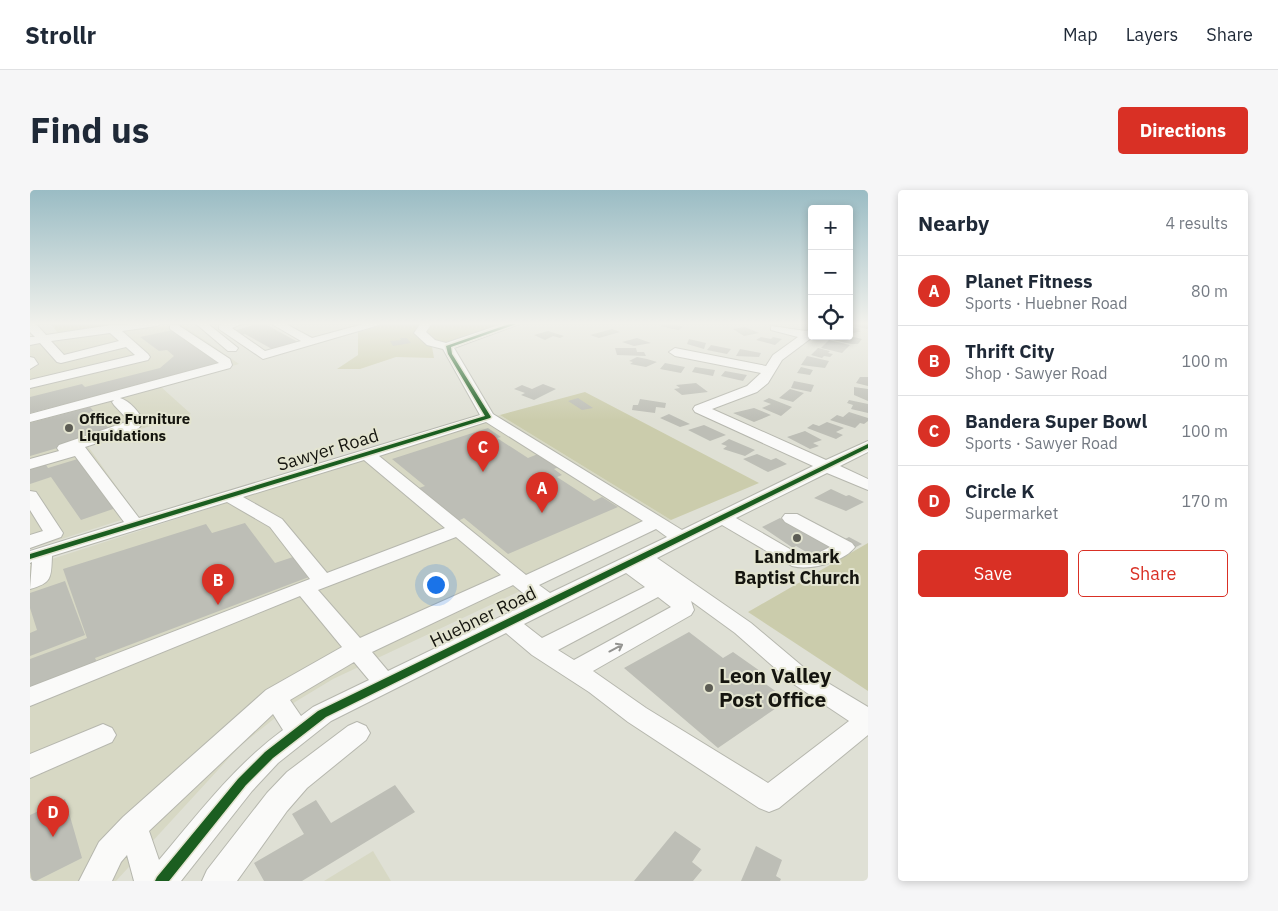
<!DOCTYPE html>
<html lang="en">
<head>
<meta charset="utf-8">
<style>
	body { margin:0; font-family:"IBM Plex Sans",sans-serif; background:#f6f6f7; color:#1f2937 }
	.controls { position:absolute; right:15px; top:15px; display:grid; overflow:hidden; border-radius:5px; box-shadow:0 2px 8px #0003 }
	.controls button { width:45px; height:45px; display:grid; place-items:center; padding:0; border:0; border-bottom:1px solid #e0e1e3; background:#fff; color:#1f2937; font:25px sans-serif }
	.you { position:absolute; left:405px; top:394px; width:18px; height:18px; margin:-12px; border:4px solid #fff; border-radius:50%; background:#1a73e8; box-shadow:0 0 0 8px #1a73e833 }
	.badge { display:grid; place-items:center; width:32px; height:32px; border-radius:50%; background:#d93025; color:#fff; font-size:16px; font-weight:700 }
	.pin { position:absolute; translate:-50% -41px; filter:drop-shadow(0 1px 2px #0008) }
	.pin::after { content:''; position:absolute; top:26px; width:18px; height:15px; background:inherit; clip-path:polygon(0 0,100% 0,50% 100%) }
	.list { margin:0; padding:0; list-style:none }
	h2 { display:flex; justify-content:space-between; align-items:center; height:65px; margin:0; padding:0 20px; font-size:21px }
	h2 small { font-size:16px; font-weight:400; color:#747a83 }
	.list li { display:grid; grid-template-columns:32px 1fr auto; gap:15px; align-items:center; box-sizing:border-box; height:70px; padding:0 20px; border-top:1px solid #e0e1e3 }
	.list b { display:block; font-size:19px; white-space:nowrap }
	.list p { margin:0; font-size:16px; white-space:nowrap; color:#747a83 }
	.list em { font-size:16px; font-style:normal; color:#747a83 }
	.actions { display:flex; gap:10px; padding:15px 20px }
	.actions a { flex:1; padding:11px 0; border:1px solid #d93025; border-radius:5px; text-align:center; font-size:18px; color:#d93025 }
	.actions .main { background:#d93025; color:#fff }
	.icon { flex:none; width:28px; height:28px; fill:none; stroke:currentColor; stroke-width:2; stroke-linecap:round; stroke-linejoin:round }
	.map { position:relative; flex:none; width:838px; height:691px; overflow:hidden; border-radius:5px }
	header { display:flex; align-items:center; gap:30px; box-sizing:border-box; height:70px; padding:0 25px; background:#fff; border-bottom:1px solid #e0e1e3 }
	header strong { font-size:24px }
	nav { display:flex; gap:28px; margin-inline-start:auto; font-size:18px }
	.intro { display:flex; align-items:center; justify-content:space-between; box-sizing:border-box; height:120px; padding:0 30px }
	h1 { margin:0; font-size:35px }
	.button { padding:12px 22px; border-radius:5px; background:#d93025; color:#fff; font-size:18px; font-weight:700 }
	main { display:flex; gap:30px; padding:0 30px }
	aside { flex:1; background:#fff; border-radius:5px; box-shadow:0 2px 8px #0003 }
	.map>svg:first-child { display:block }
</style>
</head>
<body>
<header>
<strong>Strollr</strong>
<nav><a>Map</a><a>Layers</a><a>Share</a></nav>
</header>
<div class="intro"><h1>Find us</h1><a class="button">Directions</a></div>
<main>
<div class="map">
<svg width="838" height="691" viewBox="0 0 838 691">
	<rect width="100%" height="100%" fill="#dfe0d5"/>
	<path fill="#d7d8c4" d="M153,135L209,174L130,196L161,224L57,255L107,325L0,359V154L101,139Z
		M470,225L641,330L303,489L265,512L210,556L86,691H0V376Z
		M343,661L361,691H294Z"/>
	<path fill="#cbccac" d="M20,133H102L28,143Z
		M361,133L372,134L477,133L402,157L404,168L366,167L330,179H307L328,165V142Z
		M555,202L729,293L641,330L470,225Z
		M838,353V501L718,422Z"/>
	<path fill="#bdbeb6" d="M231,133H233L268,152L242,159L215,144L211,145L203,141Z
		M637,133L653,137L648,140L630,136Z
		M819,133H838V139L819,135Z
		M819,136L830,139L828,141H832L819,144Z
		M715,137L729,143L714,146L703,139Z
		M582,139L590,142L569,148L560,145Z
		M143,140L191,174L0,223V207L52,194L55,197L130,178L144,166L137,160L129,161L110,147Z
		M518,141L534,146L530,148L523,146L515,150L504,145Z
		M807,146H819L832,149L828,154H821L803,150Z
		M731,147L741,149L743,147L752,149L745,155L726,150Z
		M370,148H377L381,153L363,156L360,151L371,150Z
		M607,148L621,153L604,156L592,152Z
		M659,149L676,153L674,159L657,154Z
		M799,150L820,155L812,163L791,158Z
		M681,155L701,159L697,164L677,160Z
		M585,158H606L607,162H614L616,166L587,165Z
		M788,158L800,161L798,163L803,164L800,167L794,166L792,168L781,165Z
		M710,159L731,163L729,167L706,166Z
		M777,166L799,171L795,178L771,175Z
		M607,167L617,169L627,172L616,177L600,174L603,172L599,171Z
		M635,173L655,177L651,183L630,179Z
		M665,177L685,180L683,186L662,182Z
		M771,177L783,180L780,185L767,183Z
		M695,181L717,185L713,191L691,186Z
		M830,187H838V196L826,193Z
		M764,191L784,195L781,202L761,198Z
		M666,193L678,202L652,205L644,199L650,198L646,195Z
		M513,194L526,199L504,210L491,205L495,203L484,199L492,195L502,199Z
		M824,197L838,199V211L824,205Z
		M760,199L774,203L763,212L749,208Z
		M548,208L563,218L552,220L538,211Z
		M739,208L762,217L751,226L732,218L741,214L733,211Z
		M610,209L636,213L635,218L626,217L625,223L602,220L603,215H608Z
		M819,210L838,214V223L821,219L823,215L817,213Z
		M60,217L82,242L0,266V233Z
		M724,218L741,225L724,232L703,223Z
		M819,222L838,228V231L834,234L830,233L825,238L800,230L807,225L813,227Z
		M639,224L660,234L650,237L630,228Z
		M797,232L814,238L806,242L813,245L806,249L777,238L783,234L789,236Z
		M674,235L696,245L680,251L658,240Z
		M458,238L471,247L467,248L498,268L508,264L529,277L524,279L532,285L527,287L564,311L572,307L588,317L478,364L434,328L428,331L389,298L395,296L362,269Z
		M775,241L792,250L783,253L789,256L780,259L757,247Z
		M699,249L725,260L715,266L693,259L697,256L691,254Z
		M727,264L741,270L746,268L757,274L738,282L713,269Z
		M51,268L86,318L51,330L21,287L0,294V277L14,272L18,278Z
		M801,299L816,306L819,305L834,312L816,321L784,308Z
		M750,328L803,357L785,367L766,356L763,358L732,337Z
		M215,333L245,373L263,367L279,387L65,468L67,472L0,498V469L57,448L33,379L176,334L182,343Z
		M819,347L832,354L826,357L813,350Z
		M35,391L55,445L0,466V443L7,440L0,418V403Z
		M659,442L693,468L703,462L730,481L723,485L758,510L688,558L594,478Z
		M365,595L385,622L272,691H234L224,673L274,644L262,624L286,610L301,633Z
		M35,609L52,668L6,691H2L0,681V625Z
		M645,641L671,659L662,672L672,680L663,691H604Z
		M726,656L752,670L746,686L751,689L750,691H711Z"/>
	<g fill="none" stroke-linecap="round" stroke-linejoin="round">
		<defs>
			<path id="minor" d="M0,133H5L16,145L81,135L132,133L127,136L92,141L118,164L120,167L118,170L0,198V190L105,165L96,157L31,173L27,172L10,153L0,155V147H5L0,142ZM80,143L89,151L34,165L21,151Z
				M165,133H177L208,158L206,161H198Z
				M194,133H214L202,138L235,161L271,151L240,133H254L282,148L337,133H356L233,169L189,139V135Z
				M391,133H402L396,142L405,150L416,153L475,133H492L424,158L463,224L652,340L783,276L665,222L663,219L665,216L717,196L731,183L645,166L639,162L645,158L736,176L743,165L768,147L741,140V136L776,141L782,139V146H784L752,170L738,193L727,202L682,219L796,270L838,251V262L810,276L838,289V300L797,283L706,328L772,366L786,364L800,357L755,332L752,328L755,324H767L822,353L825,357C814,372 780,381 762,376L692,335L627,368L721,433L778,481L838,517V545L749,618L739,622L729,618L598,532L559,502L502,465L476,443L301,531L248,573L222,601L151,691H104L97,665L91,672L82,691H49L69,652L93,627L236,500L312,457L270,406L0,516V497L280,389L240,337L197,312L22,366C21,388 22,393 0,399L2,372L0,373V361L94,332L45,266L0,279V269L29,261L27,258L29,255L99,231L84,215L82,212L84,210L0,232V224L189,173L140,139V135H148L200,169L202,175L200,178L90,208C100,211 110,223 114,232L107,240L55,257L109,328L450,225L413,159L397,155L384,143ZM456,232L613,331L496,385L349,266ZM334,270L415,338L297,383L252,329L213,307ZM626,339L637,347L520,403L509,395ZM426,347L471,385L330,448L288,400ZM596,383L615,397L512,448L494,434ZM483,395L503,411L358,481L342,462ZM628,407L641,417L544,470L528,460ZM661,411L705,443L762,493L819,531L738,593L616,518L563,481L661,425L664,420ZM324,472L339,490L283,517L271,526L260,510ZM243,524L253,540C204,576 168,624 129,670L119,641Z
				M0,167L4,168L8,174L0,179Z
				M0,301L6,302L33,343L31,347L0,358V345L13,341L0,320Z
				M327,532L336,536L340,543L336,550L277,598L257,621L207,691H172L177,680L237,603L257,582L318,536Z
				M73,534L82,538L86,545L82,552L0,588V564Z"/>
		</defs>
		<use href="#minor" stroke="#b6b7ae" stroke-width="2"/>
		<use href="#minor" fill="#fafaf9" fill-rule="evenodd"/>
		<defs>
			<path id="cycleway" d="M482,133H489L421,157L422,164L461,227L460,228L0,369V364L455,226L418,164L416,156Z
				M838,254V258L296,527L243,568L216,595L139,691H125L127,687L208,589L235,562L288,521Z"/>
		</defs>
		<use href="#cycleway" stroke="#e3e4d0" stroke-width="3"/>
		<use href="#cycleway" fill="#1b5e20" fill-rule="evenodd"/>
	</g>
	<defs><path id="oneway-shaft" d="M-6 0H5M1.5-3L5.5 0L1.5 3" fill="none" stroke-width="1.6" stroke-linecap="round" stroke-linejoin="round" transform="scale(1.25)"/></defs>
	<use stroke="#939390" href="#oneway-shaft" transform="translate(586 458) rotate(-28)"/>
	<linearGradient id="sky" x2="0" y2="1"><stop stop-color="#9abcc4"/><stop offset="0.58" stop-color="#f1f1ec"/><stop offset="1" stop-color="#f1f1ec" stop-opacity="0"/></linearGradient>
	<rect width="838" height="230" fill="url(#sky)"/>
	<g fill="#5c5c54" stroke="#e3e4d0" stroke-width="2">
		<circle cx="39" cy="238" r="5"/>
		<circle cx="767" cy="348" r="5"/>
		<circle cx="679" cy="498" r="5"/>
	</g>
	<g text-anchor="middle" stroke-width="4" stroke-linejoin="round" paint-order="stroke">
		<g font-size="15" font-weight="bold" fill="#15150f" stroke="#e3e4d0" text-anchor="start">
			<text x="49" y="234">Office Furniture<tspan x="49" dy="17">Liquidations</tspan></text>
		</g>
		<g font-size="18" fill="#15150f" stroke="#e3e4d0">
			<text transform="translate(298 260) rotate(-17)" y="6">Sawyer Road</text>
			<text transform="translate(453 427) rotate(-26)" y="6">Huebner Road</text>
		</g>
		<g font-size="18" font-weight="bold" fill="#15150f" stroke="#e3e4d0">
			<text x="767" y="373">Landmark<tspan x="767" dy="21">Baptist Church</tspan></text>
		</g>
		<g font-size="21" font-weight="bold" fill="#15150f" stroke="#e3e4d0" text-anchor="start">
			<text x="689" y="493">Leon Valley<tspan x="689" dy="24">Post Office</tspan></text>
		</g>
	</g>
</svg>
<div class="controls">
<button>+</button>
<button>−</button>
<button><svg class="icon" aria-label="locate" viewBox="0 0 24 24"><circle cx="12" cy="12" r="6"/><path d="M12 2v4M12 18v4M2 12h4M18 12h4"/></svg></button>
</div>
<div class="you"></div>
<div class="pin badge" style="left:512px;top:323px">A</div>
<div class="pin badge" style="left:188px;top:415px">B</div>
<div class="pin badge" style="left:453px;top:282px">C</div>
<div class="pin badge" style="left:23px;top:647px">D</div>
</div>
<aside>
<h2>Nearby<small>4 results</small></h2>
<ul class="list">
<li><span class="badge">A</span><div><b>Planet Fitness</b><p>Sports · Huebner Road</p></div><em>80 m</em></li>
<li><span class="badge">B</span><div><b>Thrift City</b><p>Shop · Sawyer Road</p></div><em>100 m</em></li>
<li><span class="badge">C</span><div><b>Bandera Super Bowl</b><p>Sports · Sawyer Road</p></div><em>100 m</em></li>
<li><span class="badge">D</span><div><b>Circle K</b><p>Supermarket</p></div><em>170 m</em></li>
</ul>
<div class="actions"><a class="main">Save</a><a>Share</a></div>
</aside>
</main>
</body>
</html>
